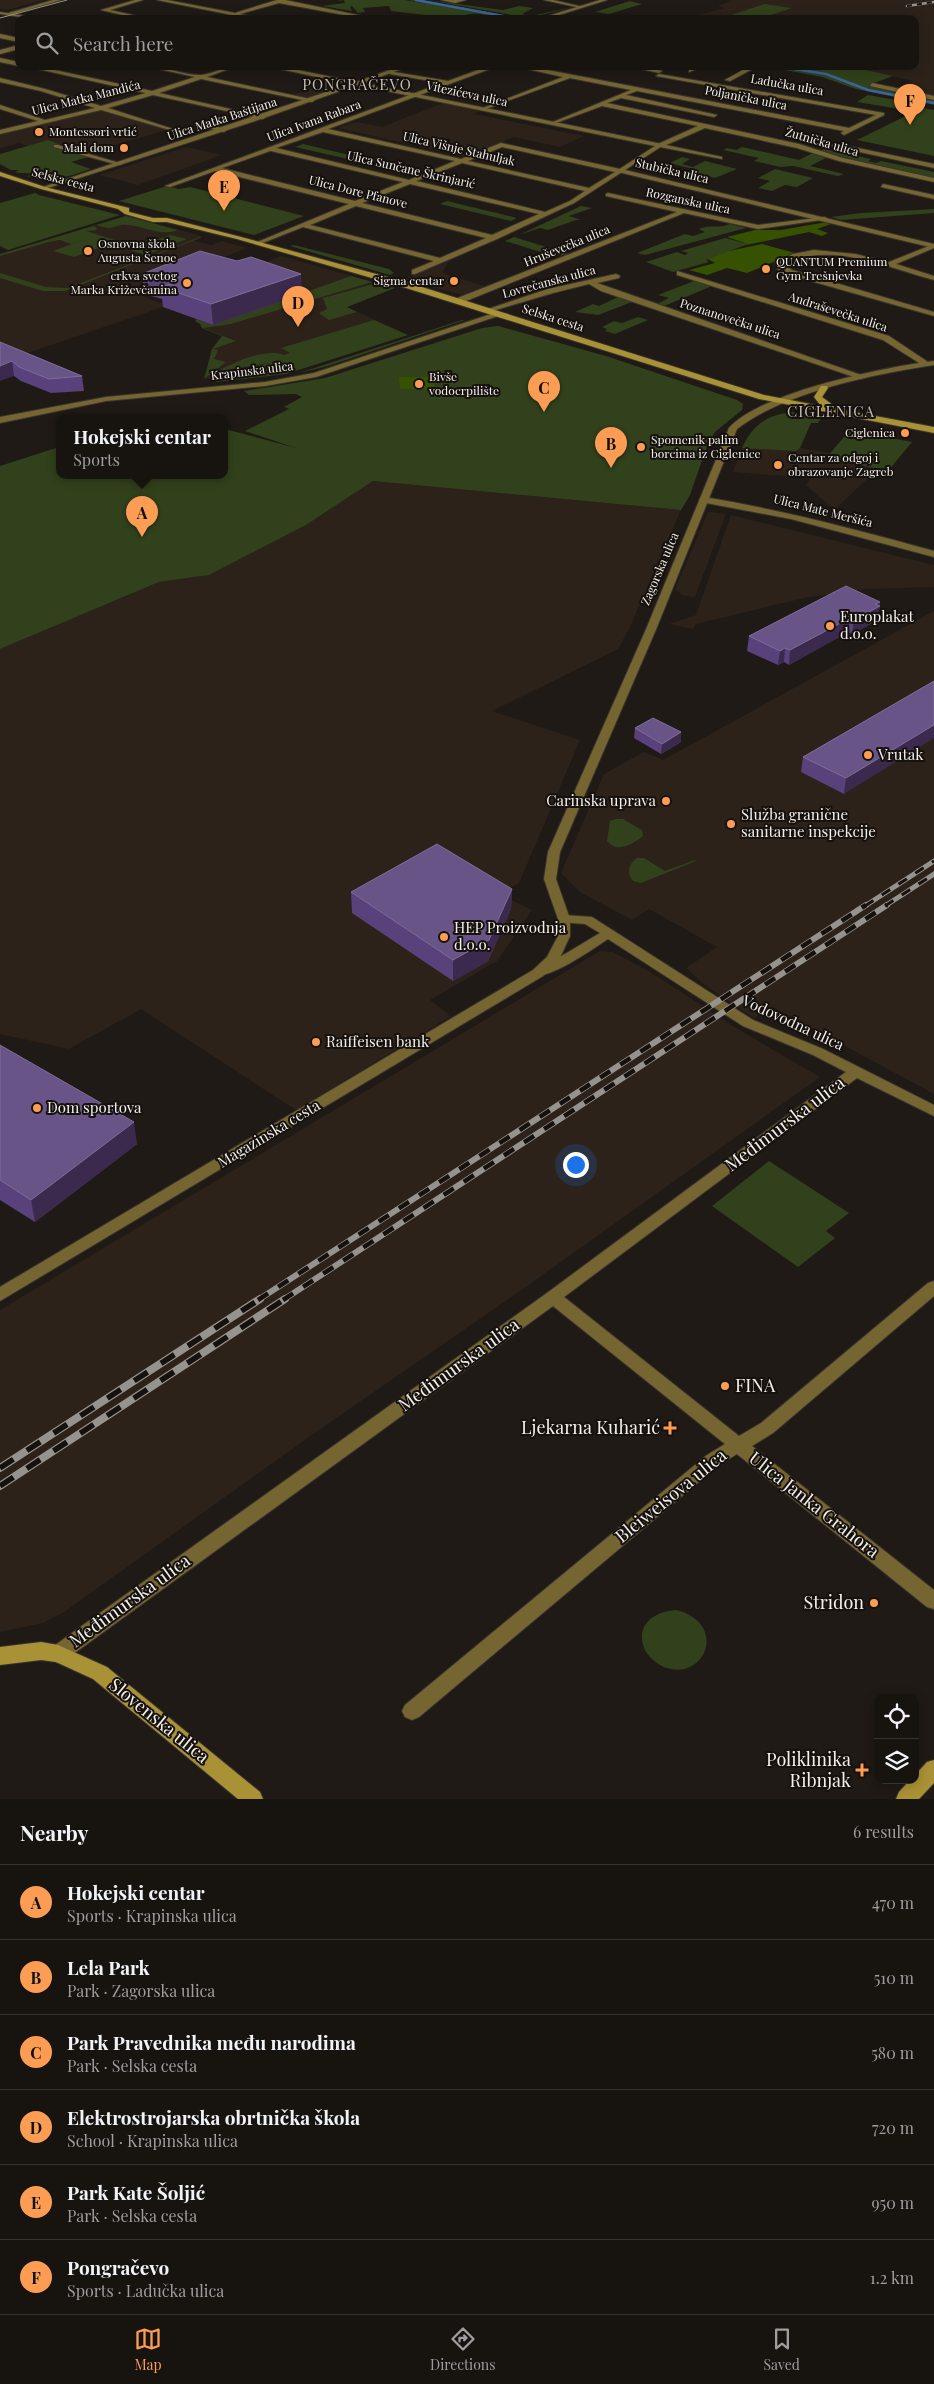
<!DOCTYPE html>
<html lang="en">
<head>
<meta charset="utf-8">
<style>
	body { margin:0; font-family:"Playfair Display",serif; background:#24211e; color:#f1f3f6 }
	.controls { position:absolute; right:15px; bottom:15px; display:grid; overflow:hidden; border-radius:10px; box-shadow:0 2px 12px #0003 }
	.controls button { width:45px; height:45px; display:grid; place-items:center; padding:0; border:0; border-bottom:1px solid #363330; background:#171410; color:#f1f3f6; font:25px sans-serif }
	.you { position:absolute; left:575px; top:1164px; width:18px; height:18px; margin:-12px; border:4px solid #fff; border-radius:50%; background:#1a73e8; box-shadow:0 0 0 8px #1a73e833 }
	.badge { display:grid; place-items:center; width:32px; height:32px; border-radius:50%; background:#fc9d53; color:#111; font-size:16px; font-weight:700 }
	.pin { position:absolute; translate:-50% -41px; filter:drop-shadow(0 1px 2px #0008) }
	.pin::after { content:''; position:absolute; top:26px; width:18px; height:15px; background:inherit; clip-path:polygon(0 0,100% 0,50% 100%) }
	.popup { position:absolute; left:56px; top:414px; width:172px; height:65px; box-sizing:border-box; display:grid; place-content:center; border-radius:10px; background:#171410; filter:drop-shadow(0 1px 4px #0005); font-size:16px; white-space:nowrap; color:#9e9e9f }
	.popup b { font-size:19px; color:#f1f3f6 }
	.popup::after { content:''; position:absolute; left:50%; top:100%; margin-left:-10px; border:10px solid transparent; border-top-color:#171410 }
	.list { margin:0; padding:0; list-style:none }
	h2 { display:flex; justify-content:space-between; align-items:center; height:65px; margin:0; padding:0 20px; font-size:21px }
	h2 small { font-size:16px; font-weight:400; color:#9e9e9f }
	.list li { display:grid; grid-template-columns:32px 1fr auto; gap:15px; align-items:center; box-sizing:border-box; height:75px; padding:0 20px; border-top:1px solid #363330 }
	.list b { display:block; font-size:19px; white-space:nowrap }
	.list p { margin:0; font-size:16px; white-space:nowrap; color:#9e9e9f }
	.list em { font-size:16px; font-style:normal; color:#9e9e9f }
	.icon { flex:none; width:28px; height:28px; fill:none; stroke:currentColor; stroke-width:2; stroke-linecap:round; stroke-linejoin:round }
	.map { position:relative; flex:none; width:934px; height:1799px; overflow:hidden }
	.search { position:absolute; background:#171410; box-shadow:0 2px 12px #0003; left:15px; right:15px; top:15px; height:55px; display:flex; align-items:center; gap:12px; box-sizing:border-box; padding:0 18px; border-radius:10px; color:#9e9e9f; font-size:19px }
	.sheet { height:515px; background:#171410 }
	nav { display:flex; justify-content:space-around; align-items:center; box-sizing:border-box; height:70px; border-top:1px solid #363330; background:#171410; font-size:14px; color:#9e9e9f }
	nav a { display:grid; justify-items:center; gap:2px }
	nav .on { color:#fc9d53 }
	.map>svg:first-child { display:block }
</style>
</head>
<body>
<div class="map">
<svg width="934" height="1799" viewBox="0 0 934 1799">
	<rect width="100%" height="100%" fill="#1f1a16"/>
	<path fill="#2c221a" d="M0,0H45L7,10L0,9Z
		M727,0H934V96L895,88L913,81L892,76L874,83L797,66H915V19H684L724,8L718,6L732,1Z
		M335,81L349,84L312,95L316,97L311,98L293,95Z
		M443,103L480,111L474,114L584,136L560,147L514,137L466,157L338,128L356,122L382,127Z
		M99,110L167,130L86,153L48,140L28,146L19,143L0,148V133Z
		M186,147L222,155L138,185L99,175Z
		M126,216L195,234L202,237L195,241L211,245L223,241L247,248L135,293L160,303L167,302L281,256L395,288L347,307L408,335L294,371L205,379L217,351L212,349L235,340L203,328L212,324L163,307L10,359H0V254Z
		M449,261L442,273L487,287L469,295H462L404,279Z
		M746,439L801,445L800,448L831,453L827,459L878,469L836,508L830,506L806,485L811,478L733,472Z
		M373,481L681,510L629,629L618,649L492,711L580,740L519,883L499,894L532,910L497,961L430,1000L451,1016L296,1110L141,1009L69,1049L0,1034V649L159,582L209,575L306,525Z
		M708,512L726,514L695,597L682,595L675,589Z
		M731,515L934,565V587L867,589L804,598L696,624L693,629L669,624L696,615Z
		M934,611V1094L773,1007L754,1018L706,986L686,968L717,947L649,909L632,920L580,892L561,873L604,774L644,752L663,760Z
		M600,951L613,952L652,973L736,1028L820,1077L520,1291L316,1432L64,1612L43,1623L0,1632V1310Z"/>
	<path fill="#31411b" d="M340,0H405L427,4L409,0H422L526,19L497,16L507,19C496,19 482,12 471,14C462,15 456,19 447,19L453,17L442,18L440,15H425L391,11L389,6L363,8L365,12L358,13L352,6L350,7L352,11L322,6L345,3L344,0L338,1Z
		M427,0L503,10L519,6L533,8L522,14L531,16L572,7L530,18Z
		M630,1L642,4L609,14L595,12Z
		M765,4L792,8L771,15L782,19H719Z
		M763,66H847L893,76L869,85L934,100V105L856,89L822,77Z
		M868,95L923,105L912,111L857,102Z
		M922,108L934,110V156L857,140Z
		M48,140L59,144L53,146L89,157L71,162L91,169C69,176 50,184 27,176L34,174C27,172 22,174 15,172L19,170H11L0,164V154Z
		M303,144L362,158L357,161L295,147Z
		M742,147L799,160L813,153L826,158L810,166L844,174L838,176L793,166L780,167L754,161L759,158L723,150L727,148L736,150Z
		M824,149L871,159L868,161L876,163L881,161L934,172V179L862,164L818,152Z
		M682,157L690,159L682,164L693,167L705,161L737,169L715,178L702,174L698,176L685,173L693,169L670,163Z
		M775,169L813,178L797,187L785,185L772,191L758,188L770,181L758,178Z
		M167,186L179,189L190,187L304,216L254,235L119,201Z
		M35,193L39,195L120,215L8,250L0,246V203Z
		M447,201L517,218L511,221L440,204Z
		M581,206L592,208L569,216L581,220H576L548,230L540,228L519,235Z
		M934,209V213L841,220L831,217L861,213Z
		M126,216L178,230C160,237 146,226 127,225C114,223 116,232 96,225Z
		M730,224L746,228L645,255L637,253L685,234L693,236L705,232L699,229C710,224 719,229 730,224Z
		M93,226L96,227L97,230L86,231L118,241L74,257L53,251L88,238L71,244L60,240L49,242L0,256V254Z
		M170,235L187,239L146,255L130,250Z
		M200,237H202L65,291H43L0,278V273L46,287L68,288Z
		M514,237L569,254C555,260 521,245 505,241Z
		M725,238L748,244L706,260L709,262L673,272L646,262L677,252L685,255L688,253L681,251Z
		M294,245L389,269L394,273L390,275L290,246Z
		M351,276L372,282L231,324L204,328L236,341L213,349L218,350L214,359L226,362L204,379L212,349L222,336L202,328L200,324L195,321L196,319L213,325Z
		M694,281L712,286L664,306L645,299L659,303L669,298L658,295Z
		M377,283L395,288L347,307L357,312L329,320L319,313L327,309L323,298Z
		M618,297L632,302L598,315L575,312L593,304L599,306Z
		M638,317L648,320L615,334L605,331L607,329L602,327L614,321L622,323Z
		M374,320L408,335L286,374L216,382L214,378L215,375L275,362L219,371C235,361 267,348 284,355L290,353L281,348Z
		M462,320H465L328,366L299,373Z
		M498,326L606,356L737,400L743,404L742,410L715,432L707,446L690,495L681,510L373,481L306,525L209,575L159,582L0,649V466L59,447V476H224L225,429L296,448L245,431L289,409L284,407L302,397L296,394L249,395L244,391L325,378L482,328Z
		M794,412L822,417L818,423H811L800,448L796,451L742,448C753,424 768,414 794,412Z
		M850,430L912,442L888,471L826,458Z
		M616,819H623L642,830L643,836C633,844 617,854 607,841L610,821Z
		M637,858H644L665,871L695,860L696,861L641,883L633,881C626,873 629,863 637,858Z
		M769,1161L849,1213L826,1231L835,1238L798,1267L712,1206Z
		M677,1610C732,1626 701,1687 660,1665C652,1660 645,1653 643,1645C637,1622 657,1611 677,1610Z"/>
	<path fill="#365200" d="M827,222L831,224L817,229L828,233L822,236L809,232L741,246L748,244L727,237L755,230H781Z
		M762,244L795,253L747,273L727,268L707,275L689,270L715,263L708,259L729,251Z
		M399,377H434V389H400Z"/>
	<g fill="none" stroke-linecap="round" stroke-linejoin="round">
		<path stroke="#38659f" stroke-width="2.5" d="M416,0L520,19
			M776,66L826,74L868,90L934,103"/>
		<defs>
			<path id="minor" d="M53,0H61L10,15L5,14Z
				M135,0H143L110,10L151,19H140L101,10Z
				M157,0H167L235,13L277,0H285L377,19H366L279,3L240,14L263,19H252Z
				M441,0H466L455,3Z
				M544,0H553L583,7L581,8Z
				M0,34L19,38V42L0,38Z
				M19,45V49L0,54V50Z
				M0,58L19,62V66L0,62Z
				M24,66H36L152,91L195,77L145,66C163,66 188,76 201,75C214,74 224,66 237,66L207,77L315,100L312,102L201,79L159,93L266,117L263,119L153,95L108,108L173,129V131L101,110L0,134V130L38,121L0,109V105L45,120L95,108L41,91L0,82V78L45,89L101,106L146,93Z
				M489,66H498L328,129L461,159L501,143L620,169L622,172L574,203L497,239L415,274H412V270L434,261L303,227L260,244L255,243L349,204L215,171L170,187L165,186L442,83L390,74L388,71L448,81ZM323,132L455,161L409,180L276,148ZM502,147L615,172L589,188L468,161ZM270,151H271L403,182L355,201L222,168ZM462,163L585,191L570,201L545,212L416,181ZM410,184L539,214L492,235L362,203ZM356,206L486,238L440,258L310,225Z
				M514,66H527L849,128L876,115L656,76L659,74L884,113V115L844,135L841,133L844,131L637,91L626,95L717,115L714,117L621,98L607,103L799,144L843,158L934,178V182L839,161L797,148L705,128L666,145L722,157V159L660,147L658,144L698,126L602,106L553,124V122L631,90L570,78L483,110V108L563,77Z
				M628,66H642L662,71L659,73Z
				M696,66H704L689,72V70Z
				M750,66H758L730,81L725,80Z
				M872,83L934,96V100L870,86Z
				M197,122L226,129L227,130L224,132L195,125Z
				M834,143L934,164V168L832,146Z
				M54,145H58L123,164L118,165L54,147Z
				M883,184L934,195V199L881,187Z
				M608,193L758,225L825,217L828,219L758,229L684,213L461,303H455V299L677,212L606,196V194Z
				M934,244V248L896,264L934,276V280C885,267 832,241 783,264L792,270L934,312V316L786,274L777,269L775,263L793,254L814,250L855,254L889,262Z
				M677,271L889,336L931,364L924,366L883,340L677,275Z
				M616,274L620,276L619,278L597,283L867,377L860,379L601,291L589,284L553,293L489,312L485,310L548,289Z
				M704,497C782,510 858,530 934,551V557L791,519L701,502L699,500Z
				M564,915L592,917L753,1020L823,1049L934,1105V1116L857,1078L564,1297L739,1436L761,1423L928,1283L934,1281V1296L773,1433L752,1446L934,1590V1609L927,1607L737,1454L719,1465L419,1717L412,1720L405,1717L402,1711L405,1705L707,1455L725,1444L553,1306L65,1660L58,1663L51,1660L49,1654L51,1648L547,1293L846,1072L813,1055L743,1026L608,939C594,948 551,979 535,975L533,972L535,969L565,954L600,933L585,924L560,922L558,919L560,916Z"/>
			<path id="tertiary" d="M600,0H607L546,19H538Z
				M0,12L33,17L35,19L0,14Z
				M266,66H278L356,82L401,66H410L363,83L662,144V146L625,170L934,244V248L618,172V170L655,146L357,85L258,120L45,189L40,188L350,84Z
				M497,312L504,314L316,377L265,386L106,401L0,423V417L106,397L265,382L314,373Z
				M934,361V365C875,374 784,392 737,429L657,627L560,852L556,879L570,919V936L558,962L543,976L0,1301V1287L533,970L547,957L558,936V919L544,879L548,852L647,627L729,428C761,392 885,367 934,361Z"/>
			<path id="secondary" d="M0,172L45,187L129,208V212L153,218H167L241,237L409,283L764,395L821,406L814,397L821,386H827L828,388L822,397L838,409L934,427V433L759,399L403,287L237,239L167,222H153L125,214L118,209L41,189L0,176Z
				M41,1642L58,1645L107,1667L260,1792L263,1799H238L93,1679L56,1662L41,1660L0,1665V1647Z
				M934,1760V1783L919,1799H896L899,1792L910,1780H915V1775L927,1762Z"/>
		</defs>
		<use href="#minor" stroke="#383430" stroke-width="2"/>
		<use href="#tertiary" stroke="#383430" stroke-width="2"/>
		<use href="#secondary" stroke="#383430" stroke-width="2"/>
		<use href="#minor" fill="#756631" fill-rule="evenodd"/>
		<use href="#tertiary" fill="#756631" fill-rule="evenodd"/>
		<use href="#secondary" fill="#a99136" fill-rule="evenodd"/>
		<path stroke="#96928e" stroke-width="1" d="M0,18L67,0"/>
		<defs>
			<path id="rail-far3" d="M907,6L934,2"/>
			<path id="rail-far2" d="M865,906L934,861
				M885,906L934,874"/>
			<path id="rail-far1" d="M258,1300L866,905
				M283,1300L887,905"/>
			<path id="rail" d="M0,1468L260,1299
				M0,1486L285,1299"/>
		</defs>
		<use href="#rail-far3" stroke="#96928e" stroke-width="2.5"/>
		<use href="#rail-far2" stroke="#96928e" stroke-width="5"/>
		<use href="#rail-far1" stroke="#96928e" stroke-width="6"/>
		<use href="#rail" stroke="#96928e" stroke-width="8"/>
		<use href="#rail-far3" stroke="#16110d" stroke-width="2" stroke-dasharray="5" stroke-linecap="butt"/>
		<use href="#rail-far2" stroke="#16110d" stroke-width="3" stroke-dasharray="10" stroke-linecap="butt"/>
		<use href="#rail-far1" stroke="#16110d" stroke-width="4.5" stroke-dasharray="12" stroke-linecap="butt"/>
		<use href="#rail" stroke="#16110d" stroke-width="5.5" stroke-dasharray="16" stroke-linecap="butt"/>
	</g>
	<path fill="#59417c" d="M142,274L302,294L213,325L163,307L162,299L144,294Z
		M0,342L82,376L84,391L51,393L21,381L14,376Z
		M880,602L878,620L852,634L848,632L789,665L784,662L778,665L747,651L749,636Z
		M934,681L844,794L801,772L803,757Z
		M635,728L681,732V742L661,754L634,738Z
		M512,889L511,909L488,961L453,981L352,913L351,892Z
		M0,1045L137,1144L35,1222L0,1200Z"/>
	<path fill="#3b2a4e" d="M301,274L302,294L213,325L211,304Z
		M12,361L14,376L0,381V366Z
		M880,602L878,620L852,634L854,620Z
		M850,618L848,632L789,665L790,650Z
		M785,648L784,662L778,665L780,651Z
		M934,725V738L844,794L846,778Z
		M681,732V742L661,754L662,744Z
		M512,889L511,909L488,961L453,981V960Z
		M134,1122L137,1144L35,1222L31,1200Z"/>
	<path fill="#695488" stroke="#7e6c98" d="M200,251L237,261L251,257L301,274L211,304L161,287L173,283L142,274Z
		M0,342L82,376L49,379L19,367L12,361L0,366Z
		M846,586L880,602L875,604L880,606L854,620L850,618L790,650L785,648L780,651L749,636Z
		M934,681V725L846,778L803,757Z
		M653,718L681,732L662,744L635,728Z
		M437,844L512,889L489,940L453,960L351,892Z
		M0,1045L134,1122L31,1200L0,1180Z"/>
	<g fill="#fc9d53" stroke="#16110d" stroke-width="2">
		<circle cx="39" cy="132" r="5"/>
		<circle cx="124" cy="148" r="5"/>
		<circle cx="88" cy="251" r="5"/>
		<circle cx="766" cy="269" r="5"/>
		<circle cx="454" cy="281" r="5"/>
		<circle cx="187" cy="283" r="5"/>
		<circle cx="419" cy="384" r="5"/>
		<circle cx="905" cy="433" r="5"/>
		<circle cx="641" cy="447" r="5"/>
		<circle cx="778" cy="465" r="5"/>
		<circle cx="830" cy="626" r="5"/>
		<circle cx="868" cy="755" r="5"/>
		<circle cx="666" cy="801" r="5"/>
		<circle cx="731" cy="824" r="5"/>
		<circle cx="444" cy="937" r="5"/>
		<circle cx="316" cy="1042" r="5"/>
		<circle cx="37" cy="1108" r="5"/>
		<circle cx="725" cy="1386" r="5"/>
		<path d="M667.5 1420.5h5v5h5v5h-5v5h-5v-5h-5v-5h5z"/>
		<circle cx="874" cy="1603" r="5"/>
		<path d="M859.5 1762.5h5v5h5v5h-5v5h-5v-5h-5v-5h5z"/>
	</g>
	<g text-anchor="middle" stroke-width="4" stroke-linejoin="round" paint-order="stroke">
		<g font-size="12" fill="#f2efec" stroke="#16110d">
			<text transform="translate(787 85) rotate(10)" y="4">Ladučka ulica</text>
			<text transform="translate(467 94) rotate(12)" y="4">Vitezićeva ulica</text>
			<text transform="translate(86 98) rotate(-14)" y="4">Ulica Matka Mandića</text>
			<text transform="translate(746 98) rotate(11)" y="4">Poljanička ulica</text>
			<text transform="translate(222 119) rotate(-18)" y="4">Ulica Matka Baštijana</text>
			<text transform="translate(314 121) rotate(-20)" y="4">Ulica Ivana Rabara</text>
			<text transform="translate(822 142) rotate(16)" y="4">Žutnička ulica</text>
			<text transform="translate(459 149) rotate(13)" y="4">Ulica Višnje Stahuljak</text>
			<text transform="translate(411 170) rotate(13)" y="4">Ulica Sunčane Škrinjarić</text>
			<text transform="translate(672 171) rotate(13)" y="4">Stubička ulica</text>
			<text transform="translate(63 180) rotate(15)" y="4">Selska cesta</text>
			<text transform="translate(358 192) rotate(14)" y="4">Ulica Dore Pfanove</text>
			<text transform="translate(688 201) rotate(12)" y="4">Rozganska ulica</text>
			<text transform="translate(567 246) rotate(-22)" y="4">Hruševečka ulica</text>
			<text transform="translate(549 282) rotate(-15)" y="4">Lovrečanska ulica</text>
			<text transform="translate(838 312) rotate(18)" y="4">Andraševečka ulica</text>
			<text transform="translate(553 318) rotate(18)" y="4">Selska cesta</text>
			<text transform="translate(730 319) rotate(18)" y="4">Poznanovečka ulica</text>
			<text transform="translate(252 371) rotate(-7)" y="4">Krapinska ulica</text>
			<text transform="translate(823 511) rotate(14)" y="4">Ulica Mate Meršića</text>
			<text transform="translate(660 569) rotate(-67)" y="4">Zagorska ulica</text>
		</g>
		<g font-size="12" fill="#f2efec" stroke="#16110d" text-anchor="start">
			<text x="49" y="136">Montessori vrtić</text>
			<text x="114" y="152" text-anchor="end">Mali dom</text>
			<text x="98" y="248">Osnovna škola<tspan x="98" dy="14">Augusta Šenoe</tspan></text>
			<text x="776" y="266">QUANTUM Premium<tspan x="776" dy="14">Gym Trešnjevka</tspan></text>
			<text x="177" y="280" text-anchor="end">crkva svetog<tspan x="177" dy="14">Marka Križevčanina</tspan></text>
			<text x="444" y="285" text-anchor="end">Sigma centar</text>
			<text x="429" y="381">Bivše<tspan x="429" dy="14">vodocrpilište</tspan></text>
			<text x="895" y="437" text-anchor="end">Ciglenica</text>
			<text x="651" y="444">Spomenik palim<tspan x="651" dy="14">borcima iz Ciglenice</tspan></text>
			<text x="788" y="462">Centar za odgoj i<tspan x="788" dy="14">obrazovanje Zagreb</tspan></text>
		</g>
		<g font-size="15" letter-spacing="1" fill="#c5beb8" stroke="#16110d">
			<text x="357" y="90">PONGRAČEVO</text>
			<text x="831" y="417">CIGLENICA</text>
		</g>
		<g font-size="15" fill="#f2efec" stroke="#16110d" text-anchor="start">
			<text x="840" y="622">Europlakat<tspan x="840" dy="17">d.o.o.</tspan></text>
			<text x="878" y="760">Vrutak</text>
			<text x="656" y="806" text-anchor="end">Carinska uprava</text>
			<text x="741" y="820">Služba granične<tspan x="741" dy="17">sanitarne inspekcije</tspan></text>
			<text x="454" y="933">HEP Proizvodnja<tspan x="454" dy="17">d.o.o.</tspan></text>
			<text x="326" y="1047">Raiffeisen bank</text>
			<text x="47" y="1113">Dom sportova</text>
		</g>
		<g font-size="15" fill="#f2efec" stroke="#16110d">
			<text transform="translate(793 1023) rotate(25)" y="5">Vodovodna ulica</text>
			<text transform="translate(269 1134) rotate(-31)" y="5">Magazinska cesta</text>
		</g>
		<g font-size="18" fill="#f2efec" stroke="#16110d">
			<text transform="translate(785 1124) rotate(-37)" y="6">Međimurska ulica</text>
			<text transform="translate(459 1365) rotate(-36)" y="6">Međimurska ulica</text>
			<text transform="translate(671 1496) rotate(-39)" y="6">Bleiweisova ulica</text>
			<text transform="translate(814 1505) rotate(38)" y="6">Ulica Janka Grahora</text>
			<text transform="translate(130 1601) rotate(-36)" y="6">Međimurska ulica</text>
			<text transform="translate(159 1721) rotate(39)" y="6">Slovenska ulica</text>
		</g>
		<g font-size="18" fill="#f2efec" stroke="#16110d" text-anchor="end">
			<text x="735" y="1392" text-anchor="start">FINA</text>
			<text x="660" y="1434">Ljekarna Kuharić</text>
			<text x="864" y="1609">Stridon</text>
			<text x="851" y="1766">Poliklinika<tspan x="851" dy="21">Ribnjak</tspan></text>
		</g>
	</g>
</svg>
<div class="controls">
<button><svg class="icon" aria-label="locate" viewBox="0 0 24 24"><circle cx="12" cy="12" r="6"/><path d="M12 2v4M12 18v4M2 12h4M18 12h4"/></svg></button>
<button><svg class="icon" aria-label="layers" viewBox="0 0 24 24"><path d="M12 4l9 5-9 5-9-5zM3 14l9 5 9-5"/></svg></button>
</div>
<div class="you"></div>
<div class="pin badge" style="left:142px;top:537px">A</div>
<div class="popup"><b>Hokejski centar</b>Sports</div>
<div class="pin badge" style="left:611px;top:468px">B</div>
<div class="pin badge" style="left:544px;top:412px">C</div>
<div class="pin badge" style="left:298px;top:327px">D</div>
<div class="pin badge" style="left:224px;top:211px">E</div>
<div class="pin badge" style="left:910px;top:125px">F</div>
<div class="search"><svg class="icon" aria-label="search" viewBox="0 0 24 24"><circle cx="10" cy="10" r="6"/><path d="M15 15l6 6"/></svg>Search here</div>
</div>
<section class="sheet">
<h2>Nearby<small>6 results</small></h2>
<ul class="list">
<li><span class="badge">A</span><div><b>Hokejski centar</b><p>Sports · Krapinska ulica</p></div><em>470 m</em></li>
<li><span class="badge">B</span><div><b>Lela Park</b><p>Park · Zagorska ulica</p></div><em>510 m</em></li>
<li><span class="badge">C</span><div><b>Park Pravednika među narodima</b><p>Park · Selska cesta</p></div><em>580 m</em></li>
<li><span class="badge">D</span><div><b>Elektrostrojarska obrtnička škola</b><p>School · Krapinska ulica</p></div><em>720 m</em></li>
<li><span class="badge">E</span><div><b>Park Kate Šoljić</b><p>Park · Selska cesta</p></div><em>950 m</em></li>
<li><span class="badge">F</span><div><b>Pongračevo</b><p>Sports · Ladučka ulica</p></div><em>1.2 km</em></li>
</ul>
</section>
<nav>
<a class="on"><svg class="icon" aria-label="map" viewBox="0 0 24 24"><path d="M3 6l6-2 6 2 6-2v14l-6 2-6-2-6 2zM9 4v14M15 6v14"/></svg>Map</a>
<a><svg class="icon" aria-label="directions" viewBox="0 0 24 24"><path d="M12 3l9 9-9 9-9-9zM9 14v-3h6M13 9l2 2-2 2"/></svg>Directions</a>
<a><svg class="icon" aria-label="saved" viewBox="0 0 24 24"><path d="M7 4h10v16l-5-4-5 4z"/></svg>Saved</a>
</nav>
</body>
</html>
